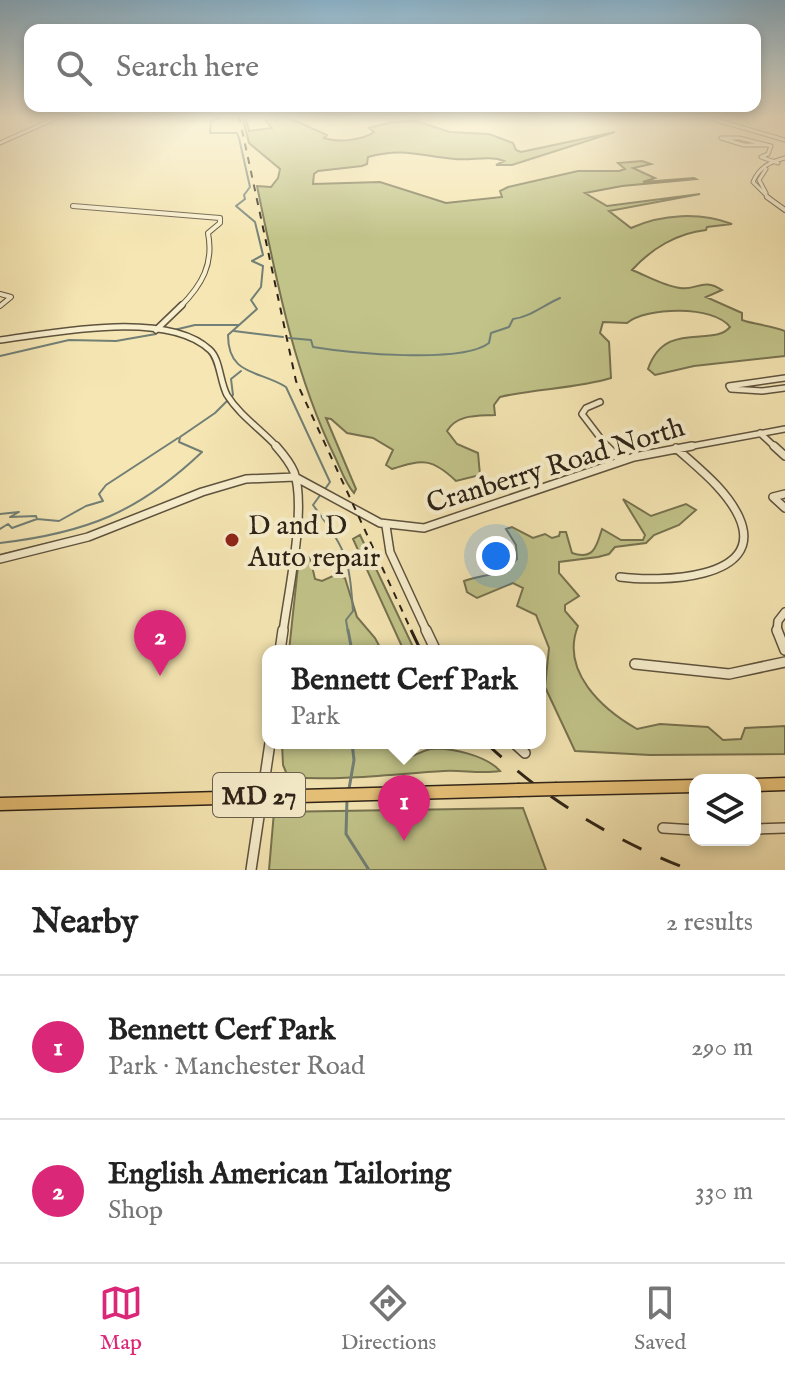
<!DOCTYPE html>
<html lang="en">
<head>
<meta charset="utf-8">
<style>
	body { margin:0; font-family:"IM FELL English",serif; background:#f6f6f6; color:#222 }
	.controls { position:absolute; right:24px; bottom:24px; display:grid; overflow:hidden; border-radius:16px; box-shadow:0 4px 12px #0003 }
	.controls button { width:72px; height:72px; display:grid; place-items:center; padding:0; border:0; border-bottom:2px solid #e0e0e0; background:#fff; color:#222; font:40px sans-serif }
	.you { position:absolute; left:496px; top:556px; width:28px; height:28px; margin:-20px; border:6px solid #fff; border-radius:50%; background:#1a73e8; box-shadow:0 0 0 12px #1a73e833 }
	.badge { display:grid; place-items:center; width:52px; height:52px; border-radius:50%; background:#db2777; color:#fff; font-size:26px; font-weight:700 }
	.pin { position:absolute; translate:-50% -66px; filter:drop-shadow(0 2px 4px #0008) }
	.pin::after { content:''; position:absolute; top:42px; width:28px; height:24px; background:inherit; clip-path:polygon(0 0,100% 0,50% 100%) }
	.popup { position:absolute; left:262px; top:645px; width:284px; height:104px; box-sizing:border-box; display:grid; place-content:center; border-radius:16px; background:#fff; filter:drop-shadow(0 2px 6px #0005); font-size:26px; white-space:nowrap; color:#767676 }
	.popup b { font-size:30px; color:#222 }
	.popup::after { content:''; position:absolute; left:50%; top:100%; margin-left:-16px; border:16px solid transparent; border-top-color:#fff }
	.list { margin:0; padding:0; list-style:none }
	h2 { display:flex; justify-content:space-between; align-items:center; height:104px; margin:0; padding:0 32px; font-size:34px }
	h2 small { font-size:26px; font-weight:400; color:#767676 }
	.list li { display:grid; grid-template-columns:52px 1fr auto; gap:24px; align-items:center; box-sizing:border-box; height:144px; padding:0 32px; border-top:2px solid #e0e0e0 }
	.list b { display:block; font-size:30px; white-space:nowrap }
	.list p { margin:0; font-size:26px; white-space:nowrap; color:#767676 }
	.list em { font-size:26px; font-style:normal; color:#767676 }
	.icon { flex:none; width:44px; height:44px; fill:none; stroke:currentColor; stroke-width:2; stroke-linecap:round; stroke-linejoin:round }
	.map { position:relative; flex:none; width:785px; height:870px; overflow:hidden }
	.search { position:absolute; background:#fff; box-shadow:0 4px 12px #0003; left:24px; right:24px; top:24px; height:88px; display:flex; align-items:center; gap:20px; box-sizing:border-box; padding:0 28px; border-radius:16px; color:#767676; font-size:30px }
	.sheet { height:392px; background:#fff }
	nav { display:flex; justify-content:space-around; align-items:center; box-sizing:border-box; height:112px; border-top:2px solid #e0e0e0; background:#fff; font-size:22px; color:#767676 }
	nav a { display:grid; justify-items:center; gap:4px }
	nav .on { color:#db2777 }
	.map>svg:first-child { display:block }
</style>
</head>
<body>
<div class="map">
<svg width="785" height="870" viewBox="0 0 785 870">
	<rect width="100%" height="100%" fill="#f5e6b3"/>
	<filter id="stains"><feTurbulence type="fractalNoise" baseFrequency=".0025" numOctaves="4"/><feColorMatrix values="0 0 0 0 .2 0 0 0 0 .09 0 0 0 0 .02 0 0 0 .5 -.17"/></filter>
	<radialGradient id="worn" r=".72"><stop offset=".6" stop-color="#630" stop-opacity="0"/><stop offset="1" stop-color="#630" stop-opacity=".3"/></radialGradient>
	<path fill="#c1c389" stroke="#767250" stroke-width="2" d="M242,116H245L249,131L272,128L262,116H285L327,135L324,138C338,143 363,140 374,132L369,128L392,122L416,121L450,132L489,134L513,143L516,150L521,152L615,132L512,165H496L504,161C489,155 471,161 455,159C422,156 402,147 368,157L367,164L362,166L318,171L314,174L313,184L380,182L446,203L502,197L500,191L508,187L578,171H619L625,169L618,163L642,161L651,164L633,168L655,178L643,182L694,178L696,179L622,186L585,193L607,206L700,194L609,211L631,228C662,214 700,212 732,224L707,227L706,230C677,233 651,249 632,270C647,276 664,286 680,288C696,291 703,277 722,290L706,297L742,313V320C756,325 770,325 785,331V356L694,366L655,375L648,369C665,319 713,348 730,327C714,305 646,307 627,323L603,322L600,333L609,342L611,378C575,389 537,388 500,397L494,405L495,415C477,416 457,414 447,431L457,444L478,453L480,475L456,481C432,458 423,459 392,469L386,465L393,450L373,438L347,433L331,419L326,418L356,489L354,493C345,483 340,467 334,455C293,370 276,277 257,186L271,187L278,178L280,169L249,143Z
		M623,499L651,516L686,504L696,510L679,525L654,535L646,543L615,547L609,554L598,557L559,562V573L579,596L565,605V611L578,626C560,671 602,709 637,729L660,724L708,727L723,740L741,739L745,728L785,726V754L650,755L575,751L545,687L549,648L536,615L517,606L523,588L513,583L477,598L467,592L464,581C485,573 500,578 517,559L516,545L506,529L512,527L533,538L545,534L552,538L559,536L560,532H566L572,553C595,561 597,544 602,529L621,540H643L645,535Z
		M360,535L415,651H404L353,539Z
		M299,557H310L315,579L322,581L335,575L345,578L357,617L375,638L382,651H289Z
		M282,743H393L412,756C418,754 425,750 431,749C451,747 487,756 500,771C481,774 463,770 444,771C393,774 340,781 288,777L283,765Z
		M523,808L546,870H269L274,812Z"/>
	<g fill="none" stroke-linecap="round" stroke-linejoin="round">
		<path stroke="#717f76" stroke-width="2" d="M0,116H51
			M210,116L220,118L211,121L210,133H237L239,138L250,187L244,195L245,199L236,206L255,222L263,255L252,261L263,266L261,287L251,300L257,309L228,335C228,376 259,370 286,387L330,482L325,489
			M174,330L195,325H239
			M234,331L283,337
			M289,338L311,340L313,347C349,353 462,364 489,343L491,333L509,327L513,319C530,317 544,305 560,298
			M0,356L69,340L116,341L156,334
			M321,494L313,505C346,550 349,555 353,611L346,620L348,632
			M0,514L19,512L10,517L36,516L37,519
			M0,529L8,524L12,528L37,519L59,521L86,506L103,501L99,494L106,485L178,438
			M0,543C86,533 139,512 202,452L179,442L180,437L215,413L233,395L231,379L241,371"/>
		<path stroke="#717f76" stroke-width="3" d="M348,630L352,651
			M349,789L354,760L352,743
			M347,799L346,834L369,870"/>
		<defs>
			<path id="minor-far4" d="M702,116L785,140
				M0,143L61,116
				M767,145H744L721,138H739L771,146L768,154L761,157L778,163
				M766,169L759,180L766,193
				M770,199L753,182C759,167 770,162 785,158"/>
			<path id="minor-far3" d="M767,197L785,210
				M73,206L220,218V223L208,233C214,264 202,285 180,307
				M0,294L11,297L0,306"/>
			<path id="minor-far2" d="M156,330L182,305
				M0,340C53,333 167,309 210,350C220,359 220,382 227,395C240,416 262,430 278,448
				M785,378L729,386L731,389L762,391L785,388
				M600,402L586,408L582,414L608,448
				M760,433L776,448
				M682,448L785,429"/>
			<path id="minor-far1" d="M276,446C283,454 290,462 294,472C307,507 288,593 283,632
				M606,446L621,461
				M774,446L785,456
				M785,494L773,497L785,508
				M386,526L390,552L427,632
				M0,559L88,537L202,492L246,479L295,477L380,523L424,528L634,457L692,446
				M620,577C657,582 768,581 739,517C726,489 698,468 676,448
				M777,632L778,621L785,612"/>
			<path id="minor" d="M426,630L436,651
				M777,630L785,650
				M280,651L283,630
				M635,664L729,674L785,662
				M514,743L525,753
				M663,828L695,830
				M755,829L785,828
				M251,870L270,743"/>
			<path id="major" d="M755,785L785,784
				M557,789L695,786
				M0,804L518,790"/>
		</defs>
		<use href="#minor-far4" stroke="#5e533e" stroke-width="5"/>
		<use href="#minor-far3" stroke="#5e533e" stroke-width="6"/>
		<use href="#minor-far2" stroke="#5e533e" stroke-width="8"/>
		<use href="#minor-far1" stroke="#5e533e" stroke-width="10"/>
		<use href="#minor" stroke="#5e533e" stroke-width="12"/>
		<use href="#major" stroke="#2c2217" stroke-width="15"/>
		<use href="#minor-far4" stroke="#f8efce" stroke-width="3"/>
		<use href="#minor-far3" stroke="#f8efce" stroke-width="4"/>
		<use href="#minor-far2" stroke="#f8efce" stroke-width="5"/>
		<use href="#minor-far1" stroke="#f8efce" stroke-width="7"/>
		<use href="#minor" stroke="#f8efce" stroke-width="9"/>
		<use href="#major" stroke="#eac37a" stroke-width="12"/>
		<path stroke="#2c2217" stroke-width="2" stroke-dasharray="7 7" stroke-linecap="butt" d="M239,116L296,381L412,632"/>
		<path stroke="#2c2217" stroke-width="3" stroke-dasharray="21 21" stroke-linecap="butt" d="M411,630L421,651
			M486,743C546,800 613,840 690,870"/>
		<defs>
			<path id="major-bridge" d="M518,790L557,789"/>
		</defs>
		<use href="#major-bridge" stroke="#2c2217" stroke-width="15" stroke-linecap="butt"/>
		<use href="#major-bridge" stroke="#eac37a" stroke-width="12"/>
	</g>
	<linearGradient id="sky" x2="0" y2="1"><stop stop-color="#8bb8d4"/><stop offset="0.49" stop-color="#faf4dd"/><stop offset="1" stop-color="#faf4dd" stop-opacity="0"/></linearGradient>
	<rect width="785" height="238" fill="url(#sky)"/>
	<circle fill="#8f2418" stroke="#f8efce" stroke-width="3" cx="232" cy="540" r="8"/>
	<g text-anchor="middle" stroke-width="8" stroke-linejoin="round" paint-order="stroke">
		<rect fill="#f8efce" stroke="#69604e" stroke-width="2" x="213" y="773" width="92" height="44" rx="6"/>
		<g font-size="26" font-weight="bold" fill="#2c2217">
			<text x="259" y="804">MD 27</text>
		</g>
		<g font-size="28" fill="#2c2217" stroke="#f8efce">
			<text transform="translate(555 464) rotate(-17)" y="10">Cranberry Road North</text>
		</g>
		<g font-size="28" fill="#2c2217" stroke="#f8efce" text-anchor="start">
			<text x="248" y="534">D and D<tspan x="248" dy="32">Auto repair</tspan></text>
		</g>
	</g>
	<rect width="100%" height="100%" filter="url(#stains)"/>
	<rect width="100%" height="100%" fill="url(#worn)"/>
</svg>
<div class="controls">
<button><svg class="icon" aria-label="layers" viewBox="0 0 24 24"><path d="M12 4l9 5-9 5-9-5zM3 14l9 5 9-5"/></svg></button>
</div>
<div class="you"></div>
<div class="pin badge" style="left:404px;top:841px">1</div>
<div class="popup"><b>Bennett Cerf Park</b>Park</div>
<div class="pin badge" style="left:160px;top:676px">2</div>
<div class="search"><svg class="icon" aria-label="search" viewBox="0 0 24 24"><circle cx="10" cy="10" r="6"/><path d="M15 15l6 6"/></svg>Search here</div>
</div>
<section class="sheet">
<h2>Nearby<small>2 results</small></h2>
<ul class="list">
<li><span class="badge">1</span><div><b>Bennett Cerf Park</b><p>Park · Manchester Road</p></div><em>290 m</em></li>
<li><span class="badge">2</span><div><b>English American Tailoring</b><p>Shop</p></div><em>330 m</em></li>
</ul>
</section>
<nav>
<a class="on"><svg class="icon" aria-label="map" viewBox="0 0 24 24"><path d="M3 6l6-2 6 2 6-2v14l-6 2-6-2-6 2zM9 4v14M15 6v14"/></svg>Map</a>
<a><svg class="icon" aria-label="directions" viewBox="0 0 24 24"><path d="M12 3l9 9-9 9-9-9zM9 14v-3h6M13 9l2 2-2 2"/></svg>Directions</a>
<a><svg class="icon" aria-label="saved" viewBox="0 0 24 24"><path d="M7 4h10v16l-5-4-5 4z"/></svg>Saved</a>
</nav>
</body>
</html>
